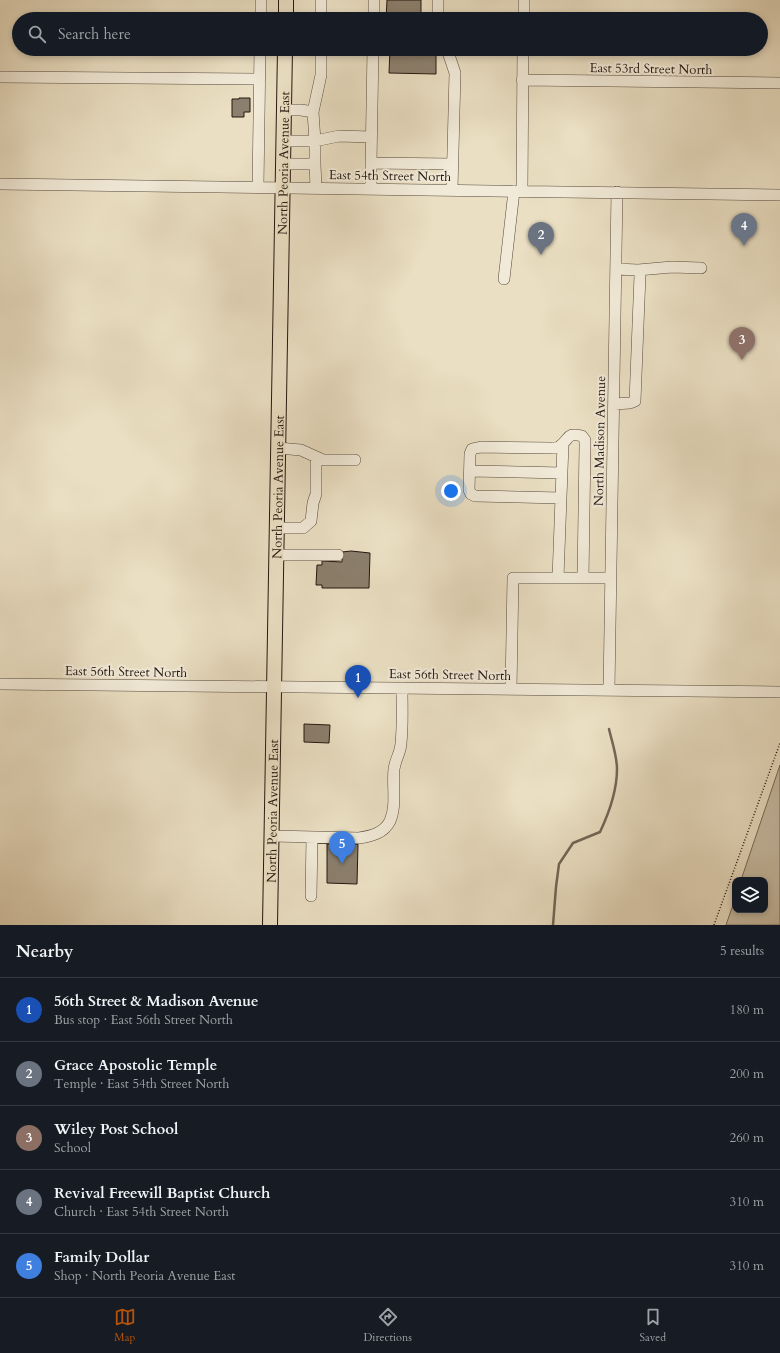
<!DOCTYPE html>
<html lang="en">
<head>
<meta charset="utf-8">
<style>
	body { margin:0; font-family:Cardo,serif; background:#242831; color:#f1f3f6 }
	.controls { position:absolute; right:12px; bottom:12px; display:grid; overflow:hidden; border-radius:8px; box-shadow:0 2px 6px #0003 }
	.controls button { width:36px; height:36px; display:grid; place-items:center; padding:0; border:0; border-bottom:1px solid #363941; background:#171b24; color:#f1f3f6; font:20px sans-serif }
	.you { position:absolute; left:451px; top:491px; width:14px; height:14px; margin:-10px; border:3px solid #fff; border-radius:50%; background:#1a73e8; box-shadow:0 0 0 6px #1a73e833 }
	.badge { display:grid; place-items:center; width:26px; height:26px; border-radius:50%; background:#b45309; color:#fff; font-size:13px; font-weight:700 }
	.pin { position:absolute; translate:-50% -33px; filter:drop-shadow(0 1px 2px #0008) }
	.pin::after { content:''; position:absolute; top:21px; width:14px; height:12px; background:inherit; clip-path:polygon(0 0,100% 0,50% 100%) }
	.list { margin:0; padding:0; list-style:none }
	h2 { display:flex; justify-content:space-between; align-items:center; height:52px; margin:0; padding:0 16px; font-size:17px }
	h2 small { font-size:13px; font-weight:400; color:#9ea1a6 }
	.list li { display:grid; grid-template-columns:26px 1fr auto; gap:12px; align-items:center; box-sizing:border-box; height:64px; padding:0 16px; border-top:1px solid #363941 }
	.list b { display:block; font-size:15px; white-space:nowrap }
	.list p { margin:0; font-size:13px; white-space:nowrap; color:#9ea1a6 }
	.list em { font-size:13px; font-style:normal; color:#9ea1a6 }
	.icon { flex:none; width:22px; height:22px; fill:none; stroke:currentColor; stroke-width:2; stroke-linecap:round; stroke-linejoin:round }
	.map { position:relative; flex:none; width:780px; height:925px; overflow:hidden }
	.search { position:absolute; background:#171b24; box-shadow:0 2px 6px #0003; left:12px; right:12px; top:12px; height:44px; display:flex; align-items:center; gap:10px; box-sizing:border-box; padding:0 14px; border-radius:22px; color:#9ea1a6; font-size:15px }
	.sheet { height:372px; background:#171b24 }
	nav { display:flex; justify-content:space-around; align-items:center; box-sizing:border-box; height:56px; border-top:1px solid #363941; background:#171b24; font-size:11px; color:#9ea1a6 }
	nav a { display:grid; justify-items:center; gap:2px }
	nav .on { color:#b45309 }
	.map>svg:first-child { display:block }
</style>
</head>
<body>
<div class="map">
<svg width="780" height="925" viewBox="0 0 780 925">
	<rect width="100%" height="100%" fill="#eadfc3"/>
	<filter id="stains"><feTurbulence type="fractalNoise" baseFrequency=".005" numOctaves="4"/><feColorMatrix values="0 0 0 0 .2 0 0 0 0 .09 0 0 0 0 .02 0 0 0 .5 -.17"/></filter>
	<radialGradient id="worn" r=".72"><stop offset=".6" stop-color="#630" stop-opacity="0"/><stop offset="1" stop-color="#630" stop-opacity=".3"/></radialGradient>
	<path fill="#c8bda5" stroke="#766a5a" d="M780,765V925H726L735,899V910H765V880H741Z"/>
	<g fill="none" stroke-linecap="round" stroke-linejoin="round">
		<path stroke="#736657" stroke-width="2.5" d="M553,925L556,887L559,864L573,843L600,832C609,813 617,790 617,769C617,756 612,742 609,729"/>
	</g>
	<path fill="#8b7f6d" stroke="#241710" d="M387,0H421V17H428V19H386Z
		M390,49H436V74L389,73Z
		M239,98H250V112H244V117H232V99H239Z
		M351,551L370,553L369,588H322V585H316L317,565H322V561L342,562V552Z
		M304,724L330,725L329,743L304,742Z
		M327,844H358L357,884L327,883Z"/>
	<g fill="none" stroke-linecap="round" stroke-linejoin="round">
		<defs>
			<path id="minor" d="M261,19V0
				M321,19V0
				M374,19V0
				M438,19V0
				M524,19V0
				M447,49L455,73L452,190
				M0,77L260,79
				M522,80L780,83
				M285,110H301L313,112L315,141L339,136L371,137
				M313,112L321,75V49
				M284,141H315V164
				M371,163L373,49
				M284,164H315L316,188
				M0,184L780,195
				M258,187L260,49
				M371,189V163L453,164
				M522,191L523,49
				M638,270L672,267L701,268
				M504,279L514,191
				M614,404L630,403L635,401L640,275L638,270L616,269
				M278,448L301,450L323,460H355
				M470,471L562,473
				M561,498L475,496L471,494L469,490L470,454L472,449L481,447L551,448C554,448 558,448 560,446C570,439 566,432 582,436L585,440V446L583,578
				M277,528H303L311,521L313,503L316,494V458
				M276,555H338
				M558,578L563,444
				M0,684L780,692
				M511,689L513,578H611
				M609,690L617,192
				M272,836L359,838C372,836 384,833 390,821C397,805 392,786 394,769C395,760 401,752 401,743C403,725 402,706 402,688
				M311,896L312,837"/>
			<g id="major">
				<path d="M286,19V0"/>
				<path id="s1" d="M270,925L285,49"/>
			</g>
		</defs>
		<use href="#minor" stroke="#56493d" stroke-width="12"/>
		<use href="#major" stroke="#241710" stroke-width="16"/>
		<path stroke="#241710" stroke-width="1.5" stroke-dasharray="1 2" stroke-linecap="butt" d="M714,925L780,743"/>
		<use href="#minor" stroke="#f1ead8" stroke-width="11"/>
		<use href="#major" stroke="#eadfc3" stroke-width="14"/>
	</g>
	<g text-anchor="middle" stroke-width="4" stroke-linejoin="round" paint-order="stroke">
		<g font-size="13" fill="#241710" stroke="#f1ead8">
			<text transform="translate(651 68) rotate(1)" y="5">East 53rd Street North</text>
			<text dy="5" stroke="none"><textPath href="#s1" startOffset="762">North Peoria Avenue East</textPath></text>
			<text transform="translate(390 175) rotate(1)" y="5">East 54th Street North</text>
			<text transform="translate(599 441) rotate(-89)" y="5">North Madison Avenue</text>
			<text dy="5" stroke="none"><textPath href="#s1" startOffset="438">North Peoria Avenue East</textPath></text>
			<text transform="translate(126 671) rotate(1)" y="5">East 56th Street North</text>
			<text transform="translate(450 674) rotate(1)" y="5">East 56th Street North</text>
			<text dy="5" stroke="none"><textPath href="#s1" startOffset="114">North Peoria Avenue East</textPath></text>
		</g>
	</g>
	<rect width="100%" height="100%" filter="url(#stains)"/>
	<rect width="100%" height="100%" fill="url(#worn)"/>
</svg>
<div class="controls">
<button><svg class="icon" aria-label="layers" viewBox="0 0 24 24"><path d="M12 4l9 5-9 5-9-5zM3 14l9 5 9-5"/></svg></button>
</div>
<div class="you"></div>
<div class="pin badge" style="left:358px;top:698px;background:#1a4fb4">1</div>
<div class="pin badge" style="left:541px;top:255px;background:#6b7280">2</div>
<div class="pin badge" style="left:742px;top:360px;background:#8d6e63">3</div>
<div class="pin badge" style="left:744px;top:246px;background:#6b7280">4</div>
<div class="pin badge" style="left:342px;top:864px;background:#3f7fe0">5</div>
<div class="search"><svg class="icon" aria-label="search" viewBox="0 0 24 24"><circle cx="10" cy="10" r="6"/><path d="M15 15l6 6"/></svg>Search here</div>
</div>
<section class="sheet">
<h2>Nearby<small>5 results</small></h2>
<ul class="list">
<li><span class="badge" style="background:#1a4fb4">1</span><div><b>56th Street &amp; Madison Avenue</b><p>Bus stop · East 56th Street North</p></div><em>180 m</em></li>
<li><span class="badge" style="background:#6b7280">2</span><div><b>Grace Apostolic Temple</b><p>Temple · East 54th Street North</p></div><em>200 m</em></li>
<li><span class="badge" style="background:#8d6e63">3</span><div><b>Wiley Post School</b><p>School</p></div><em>260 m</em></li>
<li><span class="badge" style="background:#6b7280">4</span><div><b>Revival Freewill Baptist Church</b><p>Church · East 54th Street North</p></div><em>310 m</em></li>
<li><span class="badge" style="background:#3f7fe0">5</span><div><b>Family Dollar</b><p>Shop · North Peoria Avenue East</p></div><em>310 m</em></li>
</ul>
</section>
<nav>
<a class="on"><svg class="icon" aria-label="map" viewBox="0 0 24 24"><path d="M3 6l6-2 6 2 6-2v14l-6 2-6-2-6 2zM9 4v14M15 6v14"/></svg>Map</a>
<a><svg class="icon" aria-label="directions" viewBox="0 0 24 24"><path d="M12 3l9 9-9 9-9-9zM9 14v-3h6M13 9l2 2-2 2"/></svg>Directions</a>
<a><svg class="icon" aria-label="saved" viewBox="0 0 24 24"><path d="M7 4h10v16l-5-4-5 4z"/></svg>Saved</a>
</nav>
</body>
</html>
